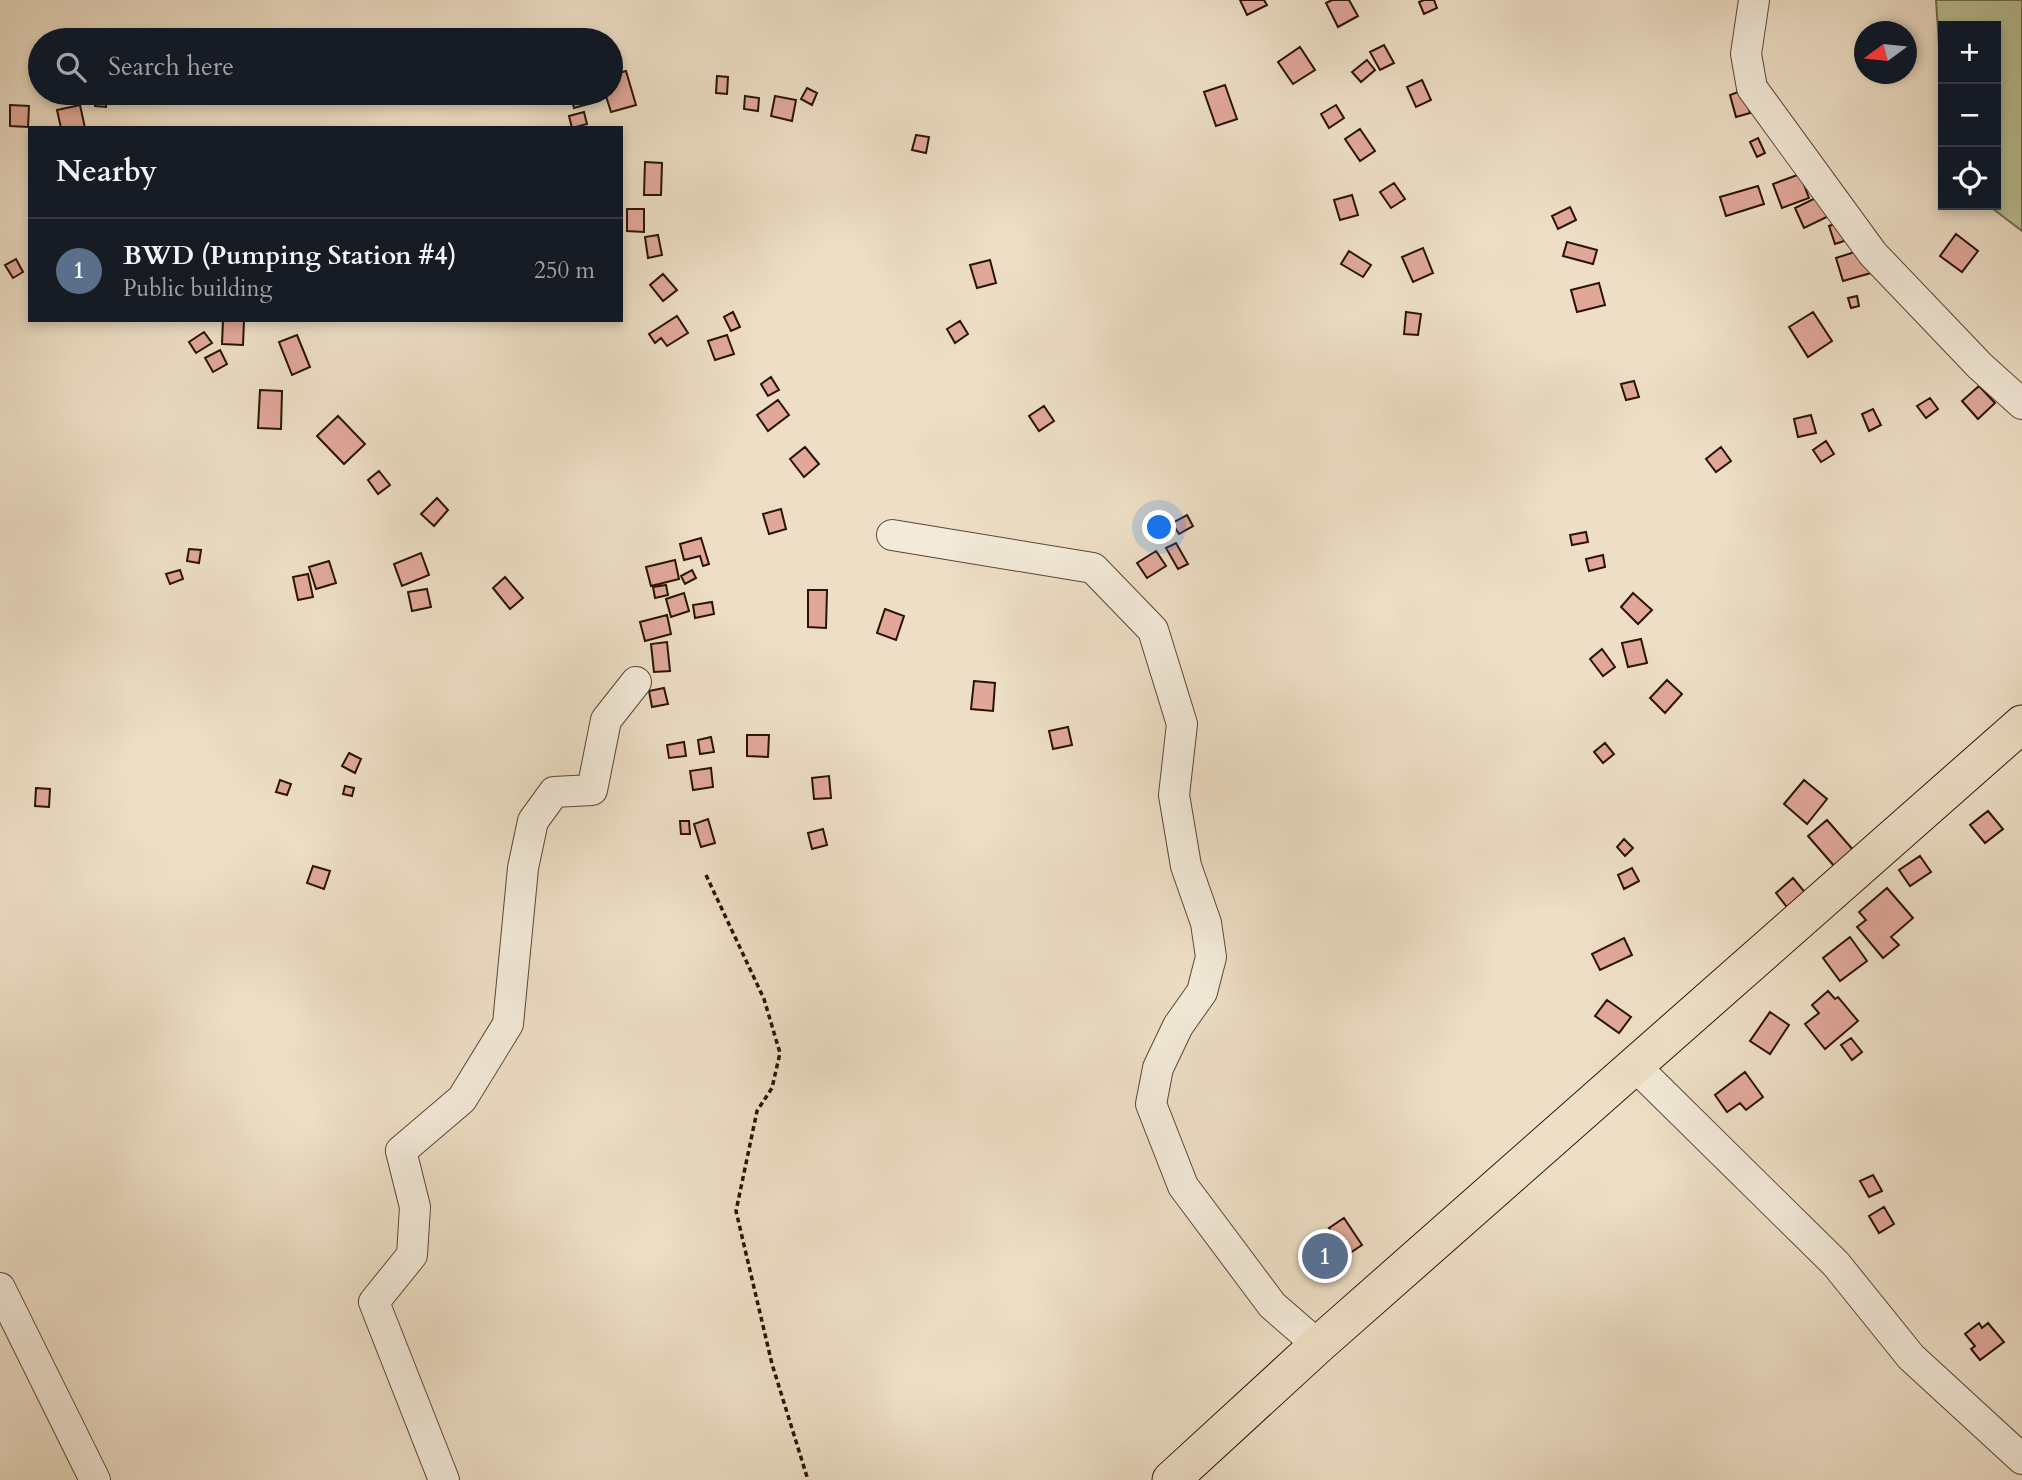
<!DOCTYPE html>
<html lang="en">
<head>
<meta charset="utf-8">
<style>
	body { margin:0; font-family:Cardo,serif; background:#242831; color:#f1f3f6 }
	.controls { position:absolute; right:21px; top:21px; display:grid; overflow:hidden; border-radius:0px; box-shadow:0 4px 10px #0003 }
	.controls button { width:63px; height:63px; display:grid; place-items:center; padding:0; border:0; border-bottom:2px solid #363941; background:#171b24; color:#f1f3f6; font:35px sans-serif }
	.compass { position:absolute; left:1854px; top:21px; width:63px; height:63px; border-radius:50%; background:#171b24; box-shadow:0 4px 10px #0003; rotate:255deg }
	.you { position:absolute; left:1160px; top:528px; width:24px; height:24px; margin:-18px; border:5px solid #fff; border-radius:50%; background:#1a73e8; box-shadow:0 0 0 10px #1a73e833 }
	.badge { display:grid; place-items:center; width:46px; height:46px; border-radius:50%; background:#2563eb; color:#fff; font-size:23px; font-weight:700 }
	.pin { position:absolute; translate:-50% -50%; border:4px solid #fff; box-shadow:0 2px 7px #0006 }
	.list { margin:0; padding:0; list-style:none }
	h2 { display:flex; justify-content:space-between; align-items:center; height:91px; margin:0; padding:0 28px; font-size:30px }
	h2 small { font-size:23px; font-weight:400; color:#9ea1a6 }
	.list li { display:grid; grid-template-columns:46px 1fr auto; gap:21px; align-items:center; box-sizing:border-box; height:105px; padding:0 28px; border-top:2px solid #363941 }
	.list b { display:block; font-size:26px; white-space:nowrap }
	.list p { margin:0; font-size:23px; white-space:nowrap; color:#9ea1a6 }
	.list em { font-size:23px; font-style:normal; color:#9ea1a6 }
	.icon { flex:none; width:38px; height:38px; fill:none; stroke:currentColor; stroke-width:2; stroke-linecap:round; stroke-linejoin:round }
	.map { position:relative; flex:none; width:2022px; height:1480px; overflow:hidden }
	.search { position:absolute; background:#171b24; box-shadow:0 4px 10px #0003; left:28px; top:28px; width:595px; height:77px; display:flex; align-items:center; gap:18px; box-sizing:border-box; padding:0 24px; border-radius:38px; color:#9ea1a6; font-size:26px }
	.panel { position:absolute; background:#171b24; box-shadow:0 4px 10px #0003; left:28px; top:126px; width:595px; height:196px; border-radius:0px }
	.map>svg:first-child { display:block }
</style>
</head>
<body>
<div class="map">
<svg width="2022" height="1480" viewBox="0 0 2022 1480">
	<rect width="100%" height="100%" fill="#eddec5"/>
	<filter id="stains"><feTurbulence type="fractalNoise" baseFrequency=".00286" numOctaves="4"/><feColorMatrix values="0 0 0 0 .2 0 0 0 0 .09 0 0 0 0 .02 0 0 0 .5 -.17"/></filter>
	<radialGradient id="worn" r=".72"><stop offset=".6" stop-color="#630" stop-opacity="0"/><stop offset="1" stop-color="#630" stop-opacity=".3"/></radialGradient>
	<path fill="#b9c194" stroke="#726a4d" stroke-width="2" d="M1936,0H2022V231L1988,205H1996V26H1943V107Z"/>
	<path fill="#e1a89a" stroke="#2a1306" stroke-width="2" d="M1240,0H1264L1267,5L1247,15Z
		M1332,0H1349L1358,16L1338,27L1326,3Z
		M1424,0H1434L1437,8L1424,14L1419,2Z
		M1384,45L1394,63L1380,70L1370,52Z
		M1300,47L1315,70L1293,84L1278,62Z
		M1367,60L1375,70L1361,82L1352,72Z
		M626,71L636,105L611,112L605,93H611V75Z
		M717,76L728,77L727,94L716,93Z
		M1422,80L1431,100L1416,107L1407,87Z
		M1225,85L1237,119L1216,126L1204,92Z
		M807,88L817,93L812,105L801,99Z
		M1743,90L1750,113L1736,117L1730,95Z
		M95,93H106V107L95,106Z
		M570,93H589L592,103L574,108Z
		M745,96L759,98L758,111L744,109Z
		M775,96L796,100L792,121L771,116Z
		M10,105L29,106L28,127L10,126Z
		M80,105L85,128H61L57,110Z
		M1336,105L1344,118L1329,128L1321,114Z
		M584,112L587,124L572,128L569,116Z
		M1360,129L1375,151L1360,161L1345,139Z
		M916,135L929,137L926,153L912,150Z
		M1758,138L1765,153L1757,157L1750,142Z
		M645,162L662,163L661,195H644Z
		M1800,174L1809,198L1782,208L1773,184Z
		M1394,183L1405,199L1391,208L1380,192Z
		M1758,186L1764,204L1726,216L1720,197Z
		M1826,193L1835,213L1804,228L1795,208Z
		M1352,195L1358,215L1340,220L1334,200Z
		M1570,207L1576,220L1558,229L1552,216Z
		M627,209H644V232L627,231Z
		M1841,222L1847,240L1835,244L1829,226Z
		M1956,234L1978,251L1962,272L1940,256Z
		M658,235L662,255L648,258L645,237Z
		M1567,242L1597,250L1593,264L1563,256Z
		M1423,248L1433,273L1413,282L1402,257Z
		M1864,249L1871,273L1843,281L1836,258Z
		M1349,251L1371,265L1363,277L1341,264Z
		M16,259L23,272L13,278L5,265Z
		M990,260L996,283L977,288L970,265Z
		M663,274L677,290L663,301L650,285Z
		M1599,283L1605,305L1577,312L1571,290Z
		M1857,296L1859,306L1851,308L1848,298Z
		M733,312L740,327L731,331L724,317Z
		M1406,312L1421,314L1418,335L1404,334Z
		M1813,312L1832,341L1808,357L1789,327Z
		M677,316L688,333L667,346L661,338L655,343L649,334Z
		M223,320H244L243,345L222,344Z
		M960,321L968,334L955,343L947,329Z
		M204,332L212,343L196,353L189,342Z
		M297,335L310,367L292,375L279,342Z
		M727,335L734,354L715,360L708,341Z
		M220,350L227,364L213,372L205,358Z
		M771,377L779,390L768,396L761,384Z
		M1634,381L1639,397L1626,400L1621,384Z
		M1979,386L1995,403L1978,419L1962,401Z
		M260,390L282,391L281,429L258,428Z
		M1930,398L1938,409L1926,418L1917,406Z
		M778,400L789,415L768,431L757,415Z
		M1044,406L1054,421L1039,431L1029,416Z
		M1873,409L1881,425L1869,431L1862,414Z
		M1811,415L1816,433L1798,437L1794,419Z
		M338,416L365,444L344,464L317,436Z
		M1826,441L1834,454L1821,462L1813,450Z
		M805,447L819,464L804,477L790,459Z
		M1721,447L1731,461L1716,472L1706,459Z
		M379,471L390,485L378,494L368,480Z
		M437,498L448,510L434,526L421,514Z
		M781,509L786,529L769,534L763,514Z
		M1187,515L1193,526L1179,534L1172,523Z
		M1586,532L1588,542L1572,545L1570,535Z
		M701,538L709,564L703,566L700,556L684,560L680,544Z
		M1176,543L1188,564L1178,569L1166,548Z
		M189,549L201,550L199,563L187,561Z
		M1156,551L1166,566L1147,578L1137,563Z
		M421,553L429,575L402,586L394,564Z
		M1603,555L1605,567L1589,571L1586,559Z
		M675,560L679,579L651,586L646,567Z
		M329,561L336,583L316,589L309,567Z
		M180,570L183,579L170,584L166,574Z
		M692,570L696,578L685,584L681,576Z
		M308,574L313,597L298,600L293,577Z
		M505,577L523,598L510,609L493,588Z
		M666,585L668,595L655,598L653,587Z
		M427,589L431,607L412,611L408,592Z
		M808,590H827L826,628L808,627Z
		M684,593L689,611L671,617L666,599Z
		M1633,593L1652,610L1638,624L1621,607Z
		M712,602L714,614L695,618L693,605Z
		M885,609L904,616L896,640L877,633Z
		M667,615L671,634L645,641L640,622Z
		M1641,639L1647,663L1628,667L1622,643Z
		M667,642L670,671L654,672L651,644Z
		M1602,649L1615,667L1603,676L1590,659Z
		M1667,680L1682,694L1665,713L1650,698Z
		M974,681L995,683L993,711L971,709Z
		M664,688L668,704L652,707L649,691Z
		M1068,727L1072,745L1053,749L1049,731Z
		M747,735H769L768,757L747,756Z
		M711,737L714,752L700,754L698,740Z
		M684,742L686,756L669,758L667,745Z
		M1605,743L1614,754L1603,763L1594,752Z
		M349,753L361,759L355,773L342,766Z
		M711,768L713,787L693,790L690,771Z
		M829,776L831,798L814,799L812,778Z
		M280,780L291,784L287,795L276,792Z
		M1804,780L1827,799L1807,824L1784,804Z
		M345,786L354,788L352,796L343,794Z
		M36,788L50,789L49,807L35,806Z
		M1988,811L2003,829L1985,843L1970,825Z
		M708,819L715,843L701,847L694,824Z
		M1827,820L1854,851L1835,867L1808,836Z
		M680,821H689L690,834H681Z
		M823,829L827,845L812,849L808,833Z
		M1624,839L1633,848L1625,856L1617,847Z
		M1920,856L1931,872L1910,886L1899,870Z
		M313,866L330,871L324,889L307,883Z
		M1632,868L1639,881L1624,889L1618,875Z
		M1793,878L1808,896L1790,911L1776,893Z
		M1887,888L1913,918L1891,937L1899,945L1883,958L1857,927L1866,920L1859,912Z
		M1850,937L1867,961L1840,981L1823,958Z
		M1624,938L1632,955L1600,970L1592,954Z
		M1828,991L1835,999L1838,997L1858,1021L1825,1049L1805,1024L1819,1013L1812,1005Z
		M1607,1000L1631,1017L1619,1033L1595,1016Z
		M1770,1012L1789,1025L1770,1054L1750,1041Z
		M1851,1038L1862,1052L1852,1060L1841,1045Z
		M1745,1072L1763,1097L1746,1110L1740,1103L1727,1112L1715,1095Z
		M1873,1175L1882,1191L1869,1197L1860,1181Z
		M1884,1207L1894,1224L1879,1233L1869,1216Z
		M1344,1218L1362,1245L1347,1255L1329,1228Z
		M1323,1233L1346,1263L1326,1279L1303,1248Z
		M1979,1323L1982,1328L1988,1323L2004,1342L1980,1360L1971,1349L1975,1346L1965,1334Z"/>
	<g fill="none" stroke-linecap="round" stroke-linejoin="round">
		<defs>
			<path id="minor" d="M1754,0L1746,54L1752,88L1873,254L1980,366L2022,404
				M892,535L1093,568L1153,630L1182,724L1174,795L1186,866L1206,923L1211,957L1202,992L1178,1026L1158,1068L1151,1104L1183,1186L1272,1305L1318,1345
				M1635,1066L1836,1264L1911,1357L2022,1459
				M0,1288L95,1480
				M444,1480L374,1302L412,1255L415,1207L401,1151L462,1099L508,1024L523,868L533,821L554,792L592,790L606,720L636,682"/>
			<path id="major" d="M1171,1480L1318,1345L2022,724"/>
		</defs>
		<use href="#minor" stroke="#5b4636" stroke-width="32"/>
		<use href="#major" stroke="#2a1306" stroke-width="39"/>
		<path stroke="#2a1306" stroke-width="3.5" stroke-dasharray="5 3.5" stroke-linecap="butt" d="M706,875L764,999L780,1053L772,1088L757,1111L736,1211L772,1364L808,1480"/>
		<use href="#minor" stroke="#f3ead9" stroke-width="30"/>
		<use href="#major" stroke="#eddec5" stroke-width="37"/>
	</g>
	<rect width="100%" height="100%" filter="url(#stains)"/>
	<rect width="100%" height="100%" fill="url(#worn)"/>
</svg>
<div class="controls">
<button>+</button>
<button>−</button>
<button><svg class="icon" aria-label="locate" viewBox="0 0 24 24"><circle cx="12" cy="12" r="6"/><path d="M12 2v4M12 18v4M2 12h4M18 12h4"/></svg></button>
</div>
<svg class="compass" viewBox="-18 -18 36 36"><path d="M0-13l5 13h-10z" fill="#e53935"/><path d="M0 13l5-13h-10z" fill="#9ea1a6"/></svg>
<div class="you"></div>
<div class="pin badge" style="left:1325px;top:1256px;background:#5c6f8a">1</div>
<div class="search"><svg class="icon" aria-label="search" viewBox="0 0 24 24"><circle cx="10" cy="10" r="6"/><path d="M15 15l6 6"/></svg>Search here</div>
<section class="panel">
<h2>Nearby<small></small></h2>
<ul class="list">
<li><span class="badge" style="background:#5c6f8a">1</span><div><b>BWD (Pumping Station #4)</b><p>Public building</p></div><em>250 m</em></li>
</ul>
</section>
</div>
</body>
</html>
